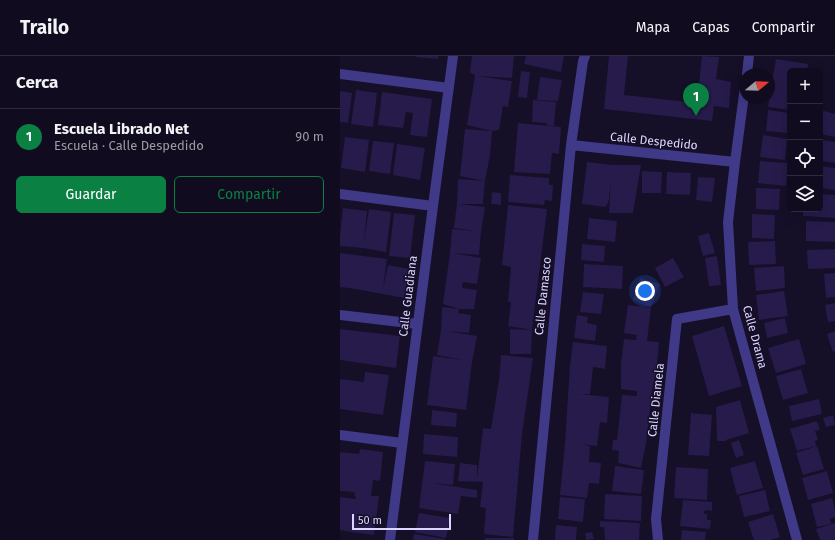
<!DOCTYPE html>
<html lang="es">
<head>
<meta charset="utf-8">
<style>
	body { margin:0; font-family:"Fira Sans",sans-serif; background:#191427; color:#f1f3f6 }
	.controls { position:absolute; right:12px; top:12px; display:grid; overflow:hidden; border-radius:6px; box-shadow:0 4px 16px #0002 }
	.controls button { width:36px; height:36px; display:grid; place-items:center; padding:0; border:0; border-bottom:1px solid #302b3c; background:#100b1e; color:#f1f3f6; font:20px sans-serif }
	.compass { position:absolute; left:399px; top:12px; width:36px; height:36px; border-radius:50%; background:#100b1e; box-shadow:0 4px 16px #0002; rotate:71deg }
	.scale { position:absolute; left:12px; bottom:10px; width:99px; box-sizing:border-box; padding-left:4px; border:2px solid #ddd6ff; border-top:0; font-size:11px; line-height:14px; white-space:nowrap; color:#ddd6ff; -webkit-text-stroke:3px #150f28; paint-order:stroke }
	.you { position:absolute; left:305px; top:235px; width:14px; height:14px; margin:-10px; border:3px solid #fff; border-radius:50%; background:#1a73e8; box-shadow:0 0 0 6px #1a73e833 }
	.badge { display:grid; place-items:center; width:26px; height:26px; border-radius:50%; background:#0b8043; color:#fff; font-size:13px; font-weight:700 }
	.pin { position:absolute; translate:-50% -33px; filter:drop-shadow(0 1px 2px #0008) }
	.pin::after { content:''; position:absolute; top:21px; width:14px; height:12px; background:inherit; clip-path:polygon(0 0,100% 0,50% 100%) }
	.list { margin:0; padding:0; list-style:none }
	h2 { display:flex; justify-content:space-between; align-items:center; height:52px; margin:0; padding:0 16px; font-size:17px }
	h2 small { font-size:13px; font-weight:400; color:#9c9ba4 }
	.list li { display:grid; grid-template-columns:26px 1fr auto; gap:12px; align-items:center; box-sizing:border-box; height:56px; padding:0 16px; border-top:1px solid #302b3c }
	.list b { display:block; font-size:15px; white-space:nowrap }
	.list p { margin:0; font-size:13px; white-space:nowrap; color:#9c9ba4 }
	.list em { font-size:13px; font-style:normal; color:#9c9ba4 }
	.actions { display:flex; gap:8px; padding:12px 16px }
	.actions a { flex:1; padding:9px 0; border:1px solid #0b8043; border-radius:6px; text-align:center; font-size:14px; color:#0b8043 }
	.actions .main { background:#0b8043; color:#fff }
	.icon { flex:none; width:22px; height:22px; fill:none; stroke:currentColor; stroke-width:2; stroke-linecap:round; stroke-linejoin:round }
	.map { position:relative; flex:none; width:495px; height:484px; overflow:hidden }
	header { display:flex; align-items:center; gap:24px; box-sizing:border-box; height:56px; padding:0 20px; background:#100b1e; border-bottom:1px solid #302b3c }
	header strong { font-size:19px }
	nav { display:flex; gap:22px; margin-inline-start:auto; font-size:14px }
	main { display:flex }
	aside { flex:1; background:#100b1e }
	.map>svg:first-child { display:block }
</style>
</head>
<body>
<header>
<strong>Trailo</strong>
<nav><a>Mapa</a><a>Capas</a><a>Compartir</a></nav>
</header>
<main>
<aside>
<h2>Cerca<small></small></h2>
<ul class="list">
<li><span class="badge">1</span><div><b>Escuela Librado Net</b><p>Escuela · Calle Despedido</p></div><em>90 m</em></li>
</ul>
<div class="actions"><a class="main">Guardar</a><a>Compartir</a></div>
</aside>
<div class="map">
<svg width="495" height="484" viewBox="0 0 495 484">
	<rect width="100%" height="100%" fill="#150f28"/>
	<path fill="#261b4a" d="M76,0H98V3L76,1Z
		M132,0H174L172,22L138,20L172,25L168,51L163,50L159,74L152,75L127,69L135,19L130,17Z
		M186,0H224L221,16L184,8Z
		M269,0H288L284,39L357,47L362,0L379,1L376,23L391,26L389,52L374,50L372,65L264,53Z
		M436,3L468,8L467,15H450V54L428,51Z
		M181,15L190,16L187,42L178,41Z
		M200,21L222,24L218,45L197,44Z
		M16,34L37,37L33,71L11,68Z
		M0,35L12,37L8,67L0,66Z
		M42,36L92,43L87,81L70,79L73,57L66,56L63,72L38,69Z
		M193,44L216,46L214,70L206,69L207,67L192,66Z
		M428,54L450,57L447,77L426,75Z
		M480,54L495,58V81L480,78Z
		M178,67L221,71L219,98L212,97L210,118L174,116Z
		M125,73L152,75L150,99L145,125L120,120Z
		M423,79L447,83L445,104L420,101Z
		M5,81L29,84L25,116L1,112Z
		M481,84L495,86V107L480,105V93Z
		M33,85L54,87L50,118L29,115Z
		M57,88L85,92L80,124L53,119Z
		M420,105L448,107L446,130L418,127Z
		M247,106L272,109H301L293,157H269L271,123L269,144L266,151L242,148Z
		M480,110L495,112V134L480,132Z
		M302,115L322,116L321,137H302Z
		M327,116L351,117L350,139L326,138Z
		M170,119L209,122V129H213L212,145L205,144L204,149L168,146Z
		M358,121L375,122L372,146L356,144Z
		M118,123L145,125L143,148H119L145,151L141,176L139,199L113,197L141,202L137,228L123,226L122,232L137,234L134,253H119L103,248L110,197L112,173L137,175L114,172L117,147Z
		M416,132L440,133L439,154L416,153Z
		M152,136L161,137V149L151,148Z
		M480,138L495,139V162L463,160V153H480Z
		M168,149L207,153L192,274L168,270L171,246H168L171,211L162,209Z
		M3,152L27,155L24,186L29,153L51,156L46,196L23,192L0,190V180Z
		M54,157L75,159L70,202L49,200Z
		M412,158L435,159L434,183L412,182Z
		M249,162L277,165L275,186L247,183Z
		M466,165L495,166V186L466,185Z
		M369,177L375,197L363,200L358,180Z
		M435,185L436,208L409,209L408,186Z
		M242,188L265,190L264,206L241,204Z
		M495,193V212L468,213L467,194Z
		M0,197L47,203L43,232L48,209L69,213L64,242L16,233L0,231Z
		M377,200L381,229L369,230L365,202Z
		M333,202L344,221L325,231L315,212Z
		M244,208L283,210L282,233L243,231Z
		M444,210L445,232L416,235L414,212Z
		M495,217V241L486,242L484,218Z
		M300,222L320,228L311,252L307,285L319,286L317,309L312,336L306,387L301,412L278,407L279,395L272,394L273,384H277L282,339L297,340V335L281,333V306L284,283L296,284L297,279L284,277L288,249L311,252L293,244Z
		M444,235L448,260L419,264L416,239Z
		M243,236L264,238L261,258L240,256Z
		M495,247V265L488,266L485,249Z
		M102,251L119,253L118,257L131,259L129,277L106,275L137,280L132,306L126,354L87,349L93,300L123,304L97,299L101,274Z
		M237,259L248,261L247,267L257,269L255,285L234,282Z
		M445,262L448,277L427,282L424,267Z
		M384,270L402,330L369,340L352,280Z
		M0,273L60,280L56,312L0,304Z
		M170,273L192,274L191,298H170Z
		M495,275V295L493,296L487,278Z
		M459,283L466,308L436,317L428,292Z
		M233,286L267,290L265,313L253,311L250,338H240L269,341L267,367L260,366L257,390L240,388L250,390L249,406L261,407L259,428L249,427L247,442L220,439L225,387L230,309Z
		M161,299L193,302L182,378L173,481L144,478L146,452L140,451L143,426L118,425L120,407L137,409V423L143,372L151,373L159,324Z
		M461,313L468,337L443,344L436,320Z
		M25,316L49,319L43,359L0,353V323L24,326Z
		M479,343L482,358L452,365L449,350Z
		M400,344L409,377L386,384V385H377L376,351Z
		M92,354L117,357L116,371L91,369Z
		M351,357L372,359L369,400L348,399Z
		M493,359L495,369L486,371L483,362Z
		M477,365L480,374L475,375L478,384L475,385L476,390L457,395L450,373Z
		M84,378L118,381L117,401L83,398Z
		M399,384L404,399L396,402L391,387Z
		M477,390L484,413L463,419L456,397Z
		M20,393L43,396L40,425L33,424L31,440H39L34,479L11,476L0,474V441L16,443L14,436L0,435V396L19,398Z
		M85,405L115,408L113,429L92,427L137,434V442L121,440L118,458L79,452Z
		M415,405L423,432L397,439L390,412Z
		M275,410L304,414L301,438L272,435Z
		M336,411L368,413L367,444L334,442Z
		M487,415L493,437L468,444L462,422Z
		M425,434L430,455L404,461L399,440Z
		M265,438L302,440L301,465L264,463Z
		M220,441L245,443L243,466L218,463Z
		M492,442L495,454V461L490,463L491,468L477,471L471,448Z
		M343,444L372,446V455L365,454L364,458H367V464H371L370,473L340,470Z
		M79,457L110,462L106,482L75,476Z
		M433,458L440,481L431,484H414L408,466Z
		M260,465L300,467L299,484H265L264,471H260Z
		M495,467V484H480L476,473Z
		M216,469L237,471L236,484H215Z
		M342,474L366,476L365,484H341Z
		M252,476L254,483L246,484L245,477Z
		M74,478L105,483V484H73Z
		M145,482H174V484H145Z"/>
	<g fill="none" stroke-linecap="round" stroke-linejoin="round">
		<path stroke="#3f3988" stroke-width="10" d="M0,18L109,32
			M407,18L409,0
			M405,31L395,106L388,166L393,253L457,484
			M231,89L395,106
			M0,138L93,150
			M0,259L77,268
			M0,379L62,387
			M50,484L93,150L113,0
			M193,484L231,89L243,5L245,0
			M318,484L316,463L337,263L393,253"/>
	</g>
	<g text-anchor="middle" stroke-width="3" stroke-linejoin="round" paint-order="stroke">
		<g font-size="12" fill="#ddd6ff" stroke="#150f28">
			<text transform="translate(314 85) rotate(6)" y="4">Calle Despedido</text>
			<text transform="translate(68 240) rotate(-83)" y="4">Calle Guadiana</text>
			<text transform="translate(203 240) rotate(-84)" y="4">Calle Damasco</text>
			<text transform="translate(415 281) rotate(75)" y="4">Calle Drama</text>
			<text transform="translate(316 344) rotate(-84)" y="4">Calle Diamela</text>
		</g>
	</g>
</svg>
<div class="controls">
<button>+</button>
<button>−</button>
<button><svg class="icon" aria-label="locate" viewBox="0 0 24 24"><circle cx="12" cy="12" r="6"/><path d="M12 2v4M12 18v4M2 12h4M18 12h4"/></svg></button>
<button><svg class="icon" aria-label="layers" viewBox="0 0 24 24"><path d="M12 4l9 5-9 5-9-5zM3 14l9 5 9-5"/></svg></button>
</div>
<svg class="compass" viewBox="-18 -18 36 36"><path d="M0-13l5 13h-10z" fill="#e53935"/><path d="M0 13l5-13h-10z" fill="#9c9ba4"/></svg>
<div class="scale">50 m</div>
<div class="you"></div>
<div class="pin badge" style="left:356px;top:60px">1</div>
</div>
</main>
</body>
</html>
